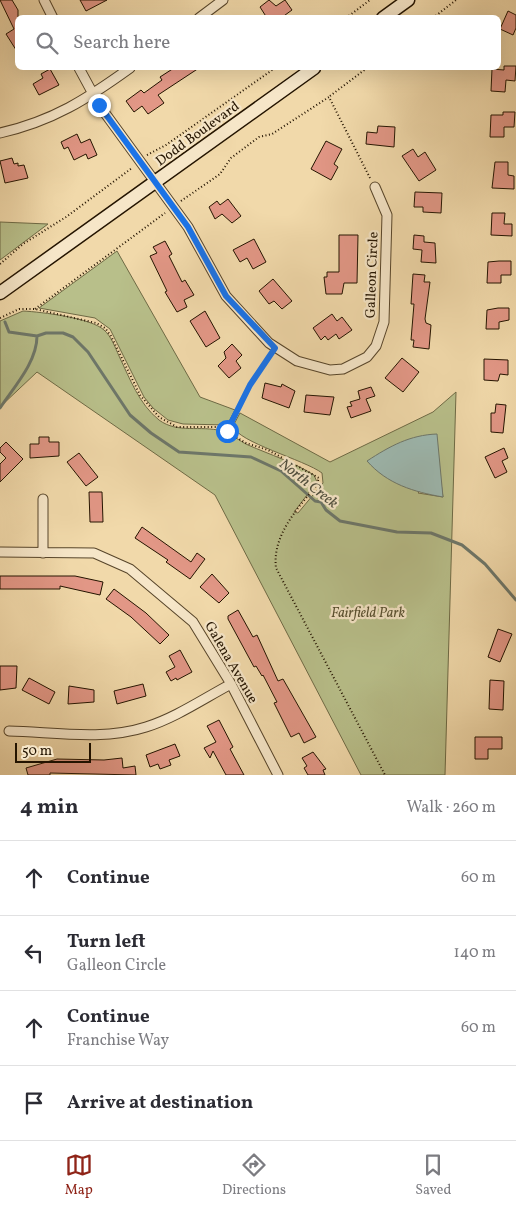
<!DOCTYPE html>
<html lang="en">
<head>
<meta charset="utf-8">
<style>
	body { margin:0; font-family:Vollkorn,serif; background:#f2f2f3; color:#2b2b33 }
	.scale { position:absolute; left:15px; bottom:12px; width:76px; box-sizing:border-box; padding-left:5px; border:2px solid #241400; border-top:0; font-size:14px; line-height:18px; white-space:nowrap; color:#241400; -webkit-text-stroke:4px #f6e6c8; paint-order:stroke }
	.stop { position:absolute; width:15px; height:15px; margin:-11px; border:4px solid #1a73e8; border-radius:50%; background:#fff }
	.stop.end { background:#1a73e8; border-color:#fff; box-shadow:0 1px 5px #0008 }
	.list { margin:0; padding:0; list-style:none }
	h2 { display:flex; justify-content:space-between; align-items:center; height:65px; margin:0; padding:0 20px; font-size:21px }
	h2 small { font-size:16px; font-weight:400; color:#7c7c81 }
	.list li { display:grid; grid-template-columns:32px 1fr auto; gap:15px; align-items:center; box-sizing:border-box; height:75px; padding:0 20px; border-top:1px solid #e1e1e2 }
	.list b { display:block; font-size:19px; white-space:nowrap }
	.list p { margin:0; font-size:16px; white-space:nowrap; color:#7c7c81 }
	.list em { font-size:16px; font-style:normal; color:#7c7c81 }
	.icon { flex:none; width:28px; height:28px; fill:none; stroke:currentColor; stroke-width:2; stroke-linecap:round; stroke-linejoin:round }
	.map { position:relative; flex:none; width:516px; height:775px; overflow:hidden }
	.search { position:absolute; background:#fff; box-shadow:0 5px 20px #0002; left:15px; right:15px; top:15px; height:55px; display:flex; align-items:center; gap:12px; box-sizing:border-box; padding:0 18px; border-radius:8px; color:#7c7c81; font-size:19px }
	.sheet { height:365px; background:#fff }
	nav { display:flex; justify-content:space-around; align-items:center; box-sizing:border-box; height:70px; border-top:1px solid #e1e1e2; background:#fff; font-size:14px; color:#7c7c81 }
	nav a { display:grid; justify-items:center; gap:2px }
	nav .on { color:#8f2418 }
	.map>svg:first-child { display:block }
</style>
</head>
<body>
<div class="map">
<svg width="516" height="775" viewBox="0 0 516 775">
	<rect width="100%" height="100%" fill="#f1d9aa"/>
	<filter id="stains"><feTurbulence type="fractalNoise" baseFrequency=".004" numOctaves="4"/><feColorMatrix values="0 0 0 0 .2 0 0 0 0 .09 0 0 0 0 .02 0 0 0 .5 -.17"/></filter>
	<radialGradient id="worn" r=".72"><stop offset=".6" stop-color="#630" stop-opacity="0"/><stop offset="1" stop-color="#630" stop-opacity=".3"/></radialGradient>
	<path fill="#b8bf8a" stroke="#6e6a45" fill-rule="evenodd" d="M0,222L48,224L0,260Z
		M117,251L200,397L235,410L227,425L183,424L168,420L153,408L144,397L110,329L95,318L39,308Z
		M23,311C42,312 91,318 104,330C111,336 115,347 119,356C130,379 139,404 159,420C178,434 200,425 222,431C231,433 239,441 248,445C271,455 293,462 314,475L317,482L294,512L298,513L323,483L322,473C305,460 237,442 233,426L240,413L330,462L433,412L456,392L445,775H361L215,495L37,372L0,407V321ZM439,469L443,497L418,493Z"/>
	<path fill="#9db9b1" stroke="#6d776a" d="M437,434L443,497C414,492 387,484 367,461C390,446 410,435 437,434Z"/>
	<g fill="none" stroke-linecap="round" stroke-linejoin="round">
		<path stroke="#6d776a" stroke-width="3" d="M5,322L9,332L37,336L46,333H63L73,337L88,352L130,415L151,433L179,452L251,457L281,471L315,501L321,502L326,510L340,521L397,532L431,533L462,545L485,564L516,600
			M0,408C14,387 37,362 37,336"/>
	</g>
	<path fill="#e29786" stroke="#241400" d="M0,0H12L18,10V53L6,34L14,29Z
		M80,0H107L86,11Z
		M269,0L276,6L285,0L292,10L281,18H267L260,7Z
		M508,11L516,15V28L513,35L500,29Z
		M504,66H516L515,81L506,80L505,92L491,91L492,69L504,70Z
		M174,68H199L158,95L164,103L148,114L142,106L134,112L126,101L141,90L144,93L162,80L160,77Z
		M50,69L59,85L39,95L33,84L43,78L41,74Z
		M503,112H515L514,127H504V137H490L491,115H503Z
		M378,126L395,127L394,147L366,144L367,132L377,133Z
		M77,134L81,143L90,139L97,155L88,159L86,154L74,160L68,147L64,149L61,142Z
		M326,141L342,149L334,164L338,167L331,180L311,169Z
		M413,149L418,157L425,152L436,170L419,181L402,156Z
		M12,158L14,164L18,163V166L24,165L28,178L5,183L0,161Z
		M495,162H508V175L514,176V189L492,188Z
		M415,192L442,193L441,213L423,212V207H414Z
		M228,199L241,216L232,223L222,214L215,219L209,207L217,201L220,205Z
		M492,213H505L504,224H512V236L491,235Z
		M339,235H358L357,283H344L342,294H326L324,277H327V272H339Z
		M414,235L424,236V242L435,243L436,263L421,262L422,250L413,249Z
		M254,239L266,262L253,269L247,258L240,262L233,250Z
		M165,241L172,254L169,256L182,282L185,280L194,295L184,300L187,307L177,312L165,292L167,291L150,256L157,253L153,247Z
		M499,261H511V275H501V283H487L488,262Z
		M413,274L425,275L424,282H430L425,319L426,323L431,325L429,349L413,347L414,340H411L414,304H411Z
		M273,279L292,301L282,309L274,301L269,304L259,291Z
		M498,308H509V320L499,322V329H486L487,310Z
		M205,311L220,338L206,347L190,321Z
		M332,314L337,321L342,317L352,330L339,339L336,334L328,340L325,336L321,340L313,328Z
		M232,344L242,355L236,361L241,368L229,378L218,366L226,358L224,352Z
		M402,358L419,372L403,392L385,378Z
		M484,359L508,360V375L500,374L498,381L484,380Z
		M265,383L281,387L282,384L295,391L289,408L262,398Z
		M371,387L375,396L366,399L371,411L351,418L347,407L352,406L350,402L360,399L358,391Z
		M306,395L334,397L330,415L304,412Z
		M496,404L506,405L503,433L491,432V413H495Z
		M39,437H49V442H59V456L30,458V444H39Z
		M6,442L23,459L0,482V464L6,458L0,452V448Z
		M504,448L508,458L502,461L507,472L495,478L485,457Z
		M79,453L98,477L86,486L67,462Z
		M89,492H102L103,522H90Z
		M142,527L191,562L197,553L205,559L190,579L166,562L168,560L135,538Z
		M212,574L229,593L219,603L200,587Z
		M0,576H75L103,582L100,595L60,586V589H0Z
		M114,589L146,613L169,635L160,644L131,617L106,599Z
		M238,610L253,637L257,635L278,681L283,679L316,737L304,743L299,733L291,737L274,703L277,702L263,675L262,676L256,666L254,667L228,619V616Z
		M498,629L512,634L500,662L488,657Z
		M180,650L192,672L177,680L176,678L171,681L166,672L175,667L169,656Z
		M0,666H17L16,688L0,690Z
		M29,678L55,692L49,704L22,690Z
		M490,680L504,681L503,710L489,709Z
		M143,684L146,696L117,704L114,691Z
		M69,686L94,690V702L68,704Z
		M219,720L233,747L230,749L244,775H226L213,751L210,758L204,748L216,742L207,726Z
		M475,737H502V749H488V759H475Z
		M175,744L180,756L169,760L171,765L160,769L158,764L150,767L146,755Z
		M313,752L326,769L323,770L325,775H308L304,768L307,766L302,758Z
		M122,758L123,768L135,766L136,775L50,773V775H28L26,768L57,759L104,760Z"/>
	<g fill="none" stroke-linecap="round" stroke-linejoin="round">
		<defs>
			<path id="street" d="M44,0L53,18
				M199,18L223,0
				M79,68L99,105L188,227L226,296L269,343L297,361L330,370L343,369L367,357L376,346L384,322L387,215L375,187
				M0,133C53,121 87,99 130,68
				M43,499V553
				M0,552L94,553L130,569L193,622L231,684L278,775
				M9,731C53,732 103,741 146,727C175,718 203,699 231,684"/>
			<path id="secondary" d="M383,18L408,0
				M0,293L314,68"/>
		</defs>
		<use href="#street" stroke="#57452a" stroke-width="11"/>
		<use href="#secondary" stroke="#241400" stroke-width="15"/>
		<path stroke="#241400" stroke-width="2" stroke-dasharray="1 2.5" stroke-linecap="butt" d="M346,18L370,0
			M433,18L456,0
			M330,96L367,68
			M147,155L166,145L275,68
			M181,201L220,174L231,158L259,137L272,134L329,97L370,178
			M0,264L23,244L66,217L132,168
			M35,309L165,213
			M0,318L19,309H35L96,323L105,328L111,336L140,395L159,417L177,427H219L246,443L268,450L319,478L316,486C297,509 272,536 276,568L385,775
			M227,431L250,385L271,354"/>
		<use href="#street" stroke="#f6e6c8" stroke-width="9"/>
		<use href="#secondary" stroke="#f6e6c8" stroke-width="12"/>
	</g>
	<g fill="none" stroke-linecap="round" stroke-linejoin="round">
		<path stroke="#1a73e8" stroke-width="6" d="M99,105L188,227L226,296L275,348L250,385L227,431"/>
	</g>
	<g text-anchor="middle" stroke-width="4.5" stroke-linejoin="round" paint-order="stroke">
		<g font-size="14" fill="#241400" stroke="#f6e6c8">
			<text transform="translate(197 133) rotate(-36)" y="5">Dodd Boulevard</text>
			<text transform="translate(371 275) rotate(-88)" y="5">Galleon Circle</text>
			<text transform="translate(232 662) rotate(60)" y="5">Galena Avenue</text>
		</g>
		<g font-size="14" font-style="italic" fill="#585030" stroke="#f6e6c8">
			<text x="368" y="617">Fairfield Park</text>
		</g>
		<g font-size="15" font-style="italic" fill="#4e4e3e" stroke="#f6e6c8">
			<text transform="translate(309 483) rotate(38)" y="5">North Creek</text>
		</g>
	</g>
	<rect width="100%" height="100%" filter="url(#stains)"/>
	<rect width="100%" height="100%" fill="url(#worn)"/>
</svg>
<div class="scale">50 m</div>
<div class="stop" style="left:227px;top:431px"></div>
<div class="stop end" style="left:99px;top:105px"></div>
<div class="search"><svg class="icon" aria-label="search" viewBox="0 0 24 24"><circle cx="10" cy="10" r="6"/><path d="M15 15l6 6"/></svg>Search here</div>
</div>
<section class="sheet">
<h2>4 min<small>Walk · 260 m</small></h2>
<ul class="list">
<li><svg class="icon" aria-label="ahead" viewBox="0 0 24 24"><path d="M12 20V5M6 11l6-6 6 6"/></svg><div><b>Continue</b></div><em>60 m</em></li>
<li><svg class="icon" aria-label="left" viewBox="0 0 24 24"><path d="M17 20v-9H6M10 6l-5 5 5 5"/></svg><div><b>Turn left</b><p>Galleon Circle</p></div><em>140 m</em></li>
<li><svg class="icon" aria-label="ahead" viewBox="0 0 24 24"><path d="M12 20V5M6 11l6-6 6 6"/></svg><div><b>Continue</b><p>Franchise Way</p></div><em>60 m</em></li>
<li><svg class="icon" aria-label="arrive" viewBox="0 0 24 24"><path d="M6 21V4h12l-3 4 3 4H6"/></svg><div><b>Arrive at destination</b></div></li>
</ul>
</section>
<nav>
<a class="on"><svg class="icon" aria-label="map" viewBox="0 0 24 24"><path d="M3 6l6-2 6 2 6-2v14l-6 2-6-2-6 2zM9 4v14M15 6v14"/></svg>Map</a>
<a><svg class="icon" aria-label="directions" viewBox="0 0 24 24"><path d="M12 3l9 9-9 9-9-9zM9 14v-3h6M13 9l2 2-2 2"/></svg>Directions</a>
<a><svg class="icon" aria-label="saved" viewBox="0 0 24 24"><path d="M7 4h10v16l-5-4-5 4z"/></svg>Saved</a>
</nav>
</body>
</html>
